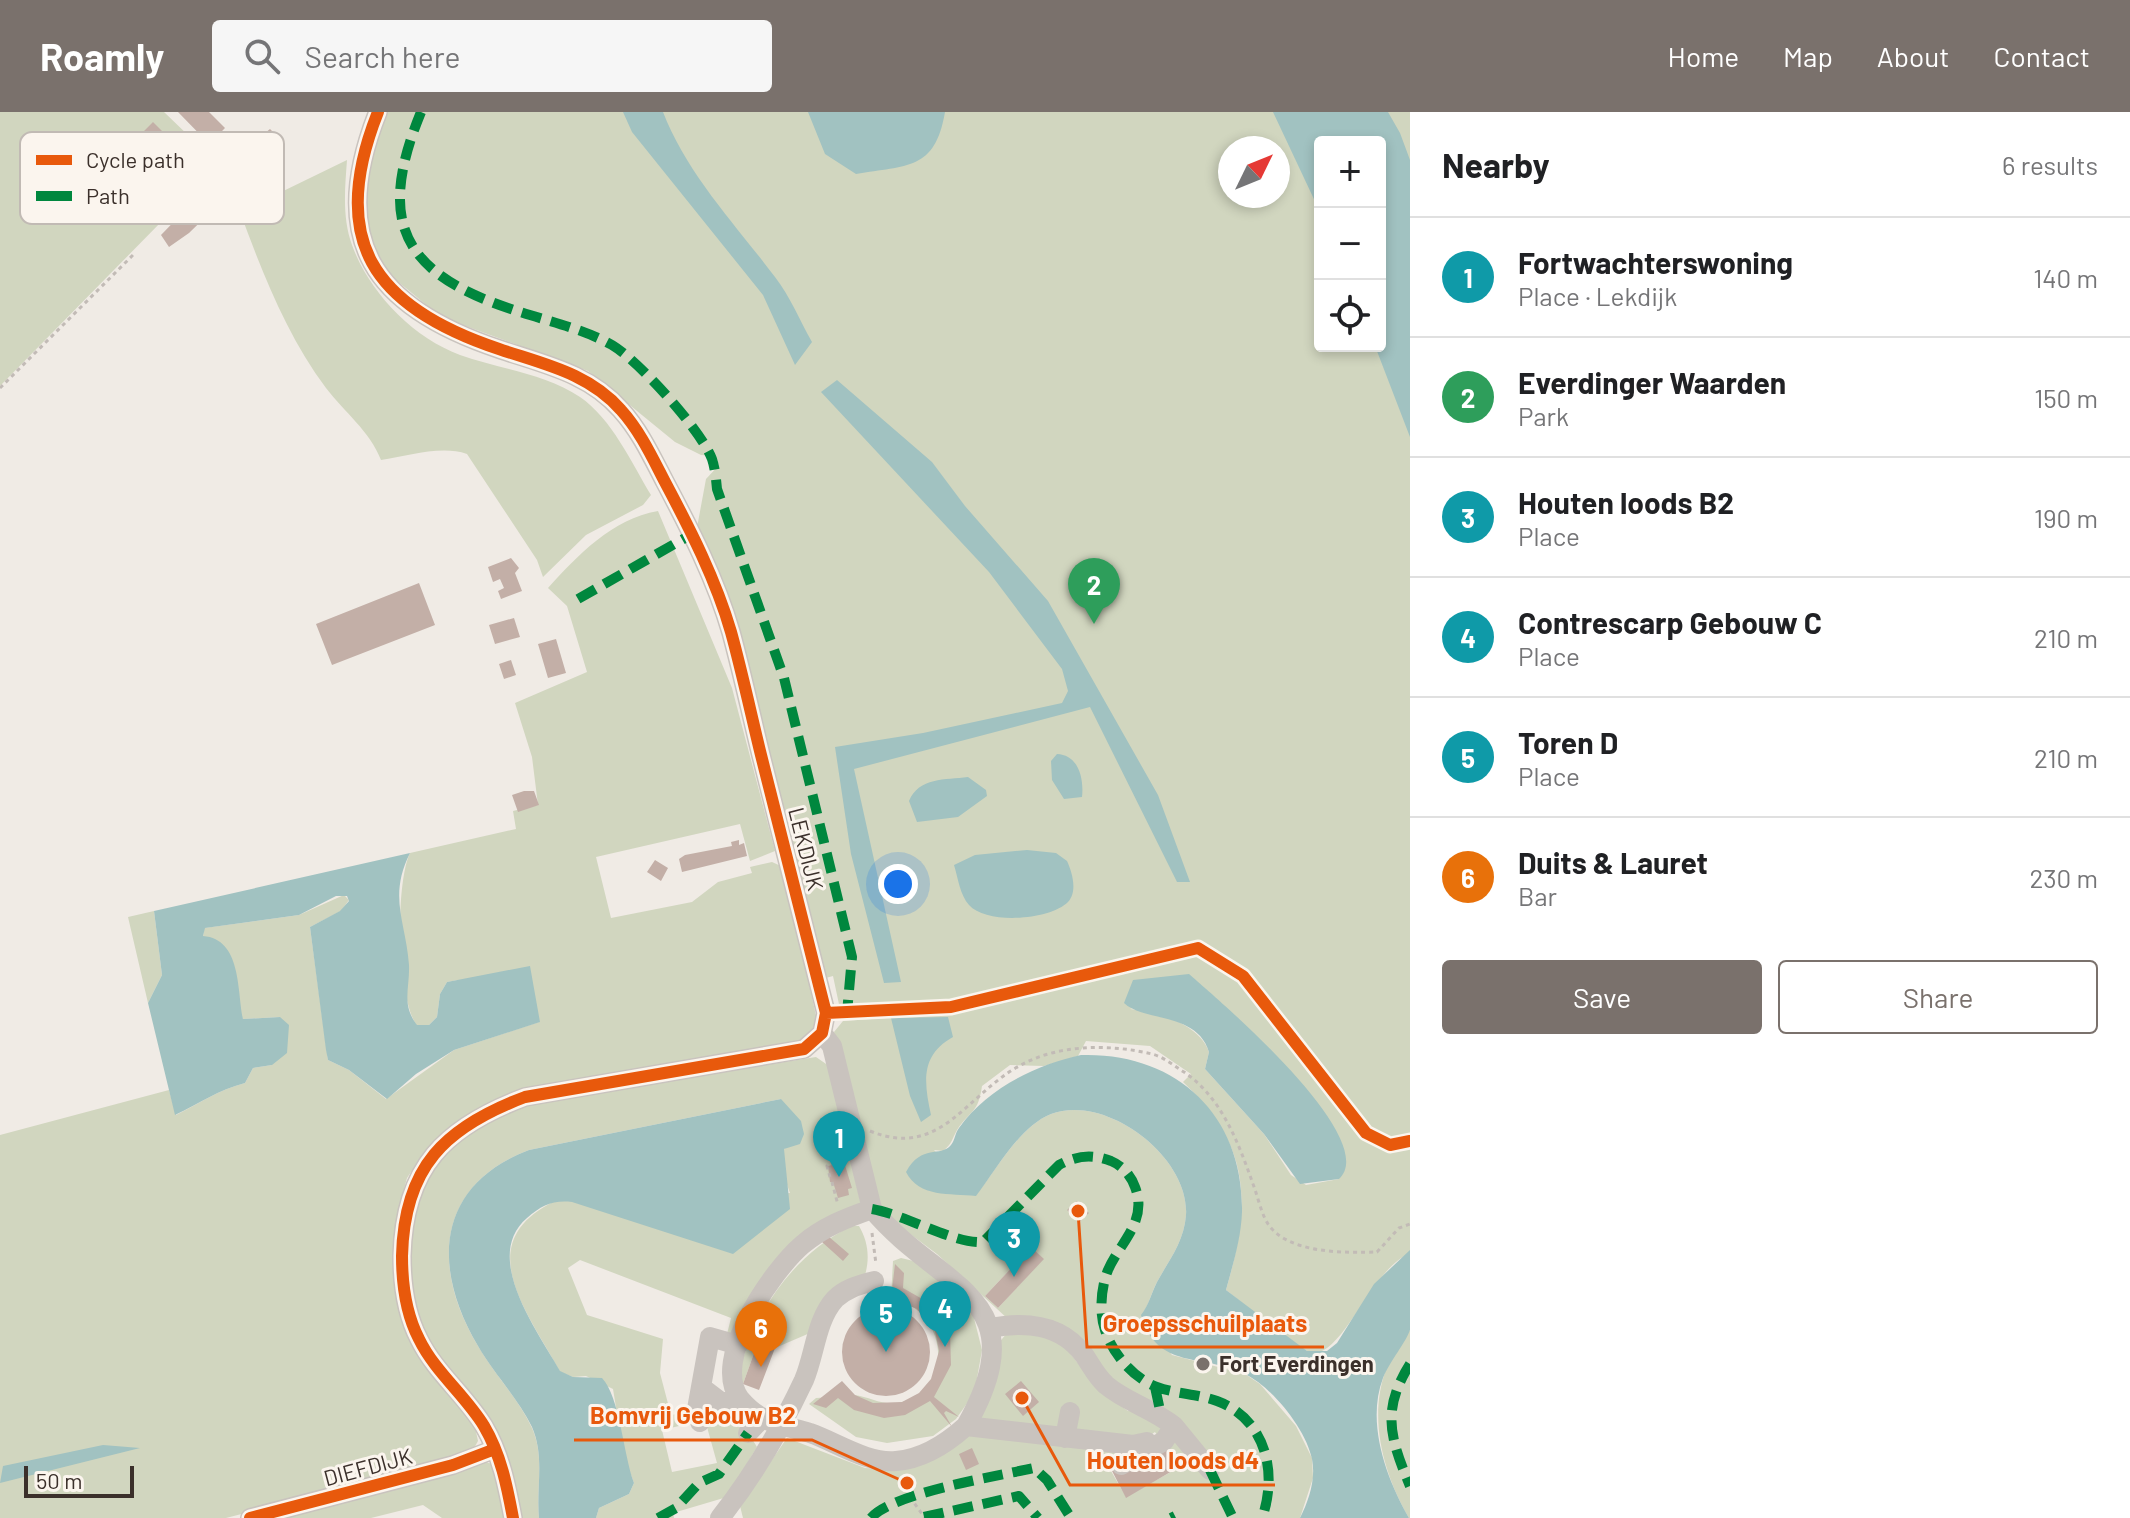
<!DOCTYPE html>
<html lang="en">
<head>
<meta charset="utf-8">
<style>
	body { margin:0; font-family:Barlow,sans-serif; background:#f6f6f6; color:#202124 }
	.controls { position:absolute; right:24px; top:24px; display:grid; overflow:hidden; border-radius:8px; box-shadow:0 4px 12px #0003 }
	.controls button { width:72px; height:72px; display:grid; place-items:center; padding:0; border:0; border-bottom:2px solid #e0e0e0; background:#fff; color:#202124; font:40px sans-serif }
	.compass { position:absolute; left:1218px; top:24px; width:72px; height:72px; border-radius:50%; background:#fff; box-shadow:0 4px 12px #0003; rotate:47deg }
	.scale { position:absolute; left:24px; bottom:20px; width:110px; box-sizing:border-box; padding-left:8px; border:4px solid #3b302b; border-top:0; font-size:22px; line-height:28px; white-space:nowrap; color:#3b302b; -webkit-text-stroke:6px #fbf5ee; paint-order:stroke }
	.you { position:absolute; left:898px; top:772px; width:28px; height:28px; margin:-20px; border:6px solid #fff; border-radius:50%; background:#1a73e8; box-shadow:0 0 0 12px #1a73e833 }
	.badge { display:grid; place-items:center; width:52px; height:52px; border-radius:50%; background:#7a716c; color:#fff; font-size:26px; font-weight:700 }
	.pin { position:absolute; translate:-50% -66px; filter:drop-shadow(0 2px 4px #0008) }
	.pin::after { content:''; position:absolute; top:42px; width:28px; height:24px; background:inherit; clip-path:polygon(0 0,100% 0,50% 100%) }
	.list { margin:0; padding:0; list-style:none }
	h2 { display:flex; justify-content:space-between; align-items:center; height:104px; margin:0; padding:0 32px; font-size:34px }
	h2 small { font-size:26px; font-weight:400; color:#757577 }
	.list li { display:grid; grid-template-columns:52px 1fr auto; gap:24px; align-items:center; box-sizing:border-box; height:120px; padding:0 32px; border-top:2px solid #e0e0e0 }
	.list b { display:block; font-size:30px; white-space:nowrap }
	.list p { margin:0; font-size:26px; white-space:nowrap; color:#757577 }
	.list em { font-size:26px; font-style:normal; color:#757577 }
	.actions { display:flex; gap:16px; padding:24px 32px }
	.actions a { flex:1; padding:18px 0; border:2px solid #7a716c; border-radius:8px; text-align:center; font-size:28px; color:#7a716c }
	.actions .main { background:#7a716c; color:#fff }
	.icon { flex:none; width:44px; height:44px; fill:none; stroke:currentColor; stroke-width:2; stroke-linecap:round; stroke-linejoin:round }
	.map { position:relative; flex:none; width:1410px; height:1406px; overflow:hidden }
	header { display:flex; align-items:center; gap:48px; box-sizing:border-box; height:112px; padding:0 40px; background:#7a716c; color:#fff }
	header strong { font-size:38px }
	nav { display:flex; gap:44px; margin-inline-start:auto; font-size:28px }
	.search { width:560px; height:72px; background:#f6f6f6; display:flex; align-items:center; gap:20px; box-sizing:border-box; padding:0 28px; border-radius:8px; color:#757577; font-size:30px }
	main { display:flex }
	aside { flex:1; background:#fff }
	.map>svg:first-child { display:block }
</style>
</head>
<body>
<header>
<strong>Roamly</strong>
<div class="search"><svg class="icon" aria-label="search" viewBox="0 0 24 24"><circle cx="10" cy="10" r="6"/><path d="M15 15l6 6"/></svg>Search here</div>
<nav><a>Home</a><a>Map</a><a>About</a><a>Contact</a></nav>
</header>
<main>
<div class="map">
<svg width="1410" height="1406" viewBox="0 0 1410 1406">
	<rect width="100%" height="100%" fill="#f0ebe5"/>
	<path fill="#d1d6bf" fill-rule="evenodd" d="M0,0H164L218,52L0,274Z
		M385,0H1410V1142C1373,1152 1339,1256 1307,1239C1282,1226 1258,1203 1236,1186L1226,1178C1251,1091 1252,1035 1183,970L1191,962L1150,934L1086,929L1078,944L1044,954L1010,953L982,974C978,1002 971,997 957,1018C952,1027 952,1032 943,1039L934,1038L976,1083C997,1057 1019,1015 1051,1002C1106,981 1190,1045 1186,1103C1184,1130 1169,1148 1157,1170C1151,1181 1149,1193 1142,1203L1172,1243L1245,1262L1260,1272L1296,1314L1312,1346L1313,1366L1300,1406H743L740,1394L787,1326L865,1356L881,1357L966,1323L1118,1338L1111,1359L1126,1385L1178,1356L1155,1320L1143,1328L986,1312L978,1305L996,1234L1008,1220L1055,1222L1099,1278L1128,1299L1136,1295L1066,1215L1008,1207L937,1142L878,1098L834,920L843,909L886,906L883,895L840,897L833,864L822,867L696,421L706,367L719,353L716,344L701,343L675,330L588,259L441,205L396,168L377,147L364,107L370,37ZM1320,30H1380V234H1320ZM1230,36H1278V84H1230ZM1179,882L1339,1067L1306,1073L1291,1063L1264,1022L1205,957L1209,940C1200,912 1156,899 1130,897ZM1031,1135L1043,1147L998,1196L985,1184Z
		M347,48C345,76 342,106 352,133C369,180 412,225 460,243C499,257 545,261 580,285C612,307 631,350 651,383L643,393L586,423L543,465L537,448L467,342C441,333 408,344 381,348C369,318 345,301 326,276C287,224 262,160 240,100Z
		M658,399L732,576L775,739L750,749L740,712L596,745L611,806L692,790L718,770L752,761L750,755L772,750L783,755L817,908L808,929L565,970L422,1043L407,1066L398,1099L427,1256L474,1310L478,1329L473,1338L450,1348L226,1406H0V1023L169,978L176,1003C200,991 218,978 245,971L253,956L272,953L280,905L243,907L203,825L204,816L299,803L344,783L349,788L341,799L310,815L328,948L349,958L386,987L454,938L539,910L458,868L447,870L440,882L437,905L429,913L417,914C397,886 395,773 410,741L516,717L513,699L538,693L532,645L515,591L587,560L567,494L548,476C578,443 612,407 658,399Z
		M154,799L162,863L148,891L128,805Z
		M816,945L829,954L862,1097L833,1107L733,1225L727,1222L731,1206L580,1148L568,1156L587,1203L663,1227L660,1261L671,1303L694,1299L696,1310L662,1318L672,1360L717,1351L702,1297L710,1289L746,1317L757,1335L727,1385L673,1401L674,1406H596L599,1396L629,1382L634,1371L624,1344L613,1277L586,1264L573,1265L560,1260C529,1201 468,1131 555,1089L790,1081L783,1062L784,1037L789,1034L781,987L529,1038C436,1073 431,1156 478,1234C494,1262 518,1286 532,1316C545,1345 536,1375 539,1406H520L420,1209L408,1159L414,1084L450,1031L529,990Z
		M851,1114H859C868,1129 870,1146 865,1163L810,1221L775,1236L758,1230L743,1272L738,1264C754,1200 791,1145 851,1114Z
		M901,1146L926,1152L973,1202L982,1238L976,1272L968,1290L956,1307L933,1324L887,1331L856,1325L809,1292L816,1286C828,1286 842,1282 854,1283C871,1285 884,1295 902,1290C958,1274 945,1196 891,1186L893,1149Z
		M1410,1218V1406H1409C1375,1347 1361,1273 1410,1218Z
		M484,1349L494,1353L508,1406H442L423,1393L371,1406H277Z"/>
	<path fill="#a1c2c1" d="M623,0H663C687,62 735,112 775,165C790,184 800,209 812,230L795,253L763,183L632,20Z
		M808,0H945C935,59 907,53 856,62L825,42Z
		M1273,0H1388L1400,21L1410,48V325L1375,234H1380V30H1320V100Z
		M837,268L932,350L965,394L1048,489L1158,683L1190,770H1177L1090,595L854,657L901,870L884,871L851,742L835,635L923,621L1062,591L1068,579L1062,557L989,460L821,280Z
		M1057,642C1079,643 1084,667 1082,685L1064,687L1052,668L1051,649Z
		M968,665L986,678L987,684L958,705L917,710L909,689C919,665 945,668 968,665Z
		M1027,738L1056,741L1067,749C1072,760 1078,779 1068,790C1050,808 987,813 969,793C960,783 958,766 954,753L975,743Z
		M410,741C388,785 406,810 409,853C410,876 401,892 417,913H429L437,905L440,882L447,870L530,854L540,910L454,938L416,962L387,987L349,958L328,948L326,938L310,815L340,799L349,789L347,784H336L299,803L205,816L203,824C242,827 237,880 243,907L280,905L289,913L287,941L272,953L253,956L245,971C218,978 200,991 175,1003L148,891L162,863L154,799Z
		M1189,862C1220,889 1382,1027 1339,1067L1300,1072L1264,1022L1205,957L1209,940C1197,900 1144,910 1124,891L1133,868Z
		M948,905L953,925C920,943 924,971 931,1003L921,1010L910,984L891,906Z
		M1081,943C1176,940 1244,1003 1242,1100C1241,1127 1233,1152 1226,1178L1307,1239H1327L1337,1231L1374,1172L1410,1138C1410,1155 1410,1204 1410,1218C1406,1230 1390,1249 1383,1266C1366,1311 1386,1366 1409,1406H1300C1309,1388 1316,1367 1312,1347C1306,1317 1272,1275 1245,1262C1203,1241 1157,1259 1141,1203C1149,1193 1151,1182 1157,1170C1169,1148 1184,1130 1186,1103C1190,1045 1106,981 1051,1002C1019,1015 997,1057 976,1084C950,1081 919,1086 906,1060C922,1031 940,1046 951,1033C955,1028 955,1021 959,1016C987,977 1035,953 1081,943Z
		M781,987L801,1009L804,1022L800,1032L784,1037L790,1097L733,1142L572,1090C553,1088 542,1093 527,1106C481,1145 539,1221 560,1259L573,1265L602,1266C620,1285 623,1341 634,1371L629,1382L599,1396L596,1406H539C536,1375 545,1345 532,1315C518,1286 494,1262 478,1234C431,1155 436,1073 529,1038Z
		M103,1333L140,1336L0,1371L3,1354Z"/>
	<path fill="#c3afa7" d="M178,0H209L225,16L219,22L230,33L220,43Z
		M153,10L170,27L160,37L143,20Z
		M270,17L278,25L274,29L277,31L262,46L249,34Z
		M213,78L223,88L189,121L169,135L161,123L192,91L196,95Z
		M511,446L519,456L515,461L522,479L501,487L498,479L504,476L500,467L493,470L488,455Z
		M419,471L435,513L332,553L316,512Z
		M514,506L520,525L495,532L489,513Z
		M556,527L566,561L548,566L538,532Z
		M511,548L516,563L504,567L499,552Z
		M524,679H534L539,693L518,700L512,683Z
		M739,728V733L744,731L747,744L682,760L679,747L685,743L732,734L731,730Z
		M655,748L668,756L661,769L647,760Z
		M844,1050L852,1076L848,1077L849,1083L838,1086L833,1070H830L828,1054Z
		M1077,1089L1089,1101L1079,1110L1067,1098Z
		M828,1124L849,1142L843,1149L822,1130Z
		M1031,1135L1044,1147L998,1196L985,1184Z
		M895,1152L904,1161L903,1176L931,1192L950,1220L951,1253L934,1285L959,1305L946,1299L944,1301L952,1315L930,1289L905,1303L884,1306L854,1298L838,1286L826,1296L813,1292L842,1269L855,1283L873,1291L902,1290L919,1281L931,1267L939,1239L935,1219L917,1197L891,1186Z
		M842 1240a44 44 0 1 1 88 0a44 44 0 1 1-88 0Z
		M758,1230L775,1236L759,1278L743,1272Z
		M1021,1269L1039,1290L1023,1304L1005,1282Z
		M1160,1327L1179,1355L1126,1386L1110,1355Z
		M972,1336L979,1352L966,1358L959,1342Z"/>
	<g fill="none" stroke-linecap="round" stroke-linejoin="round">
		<path stroke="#c2bbb6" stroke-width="3" stroke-dasharray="4 4" stroke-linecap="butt" d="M0,276L133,143
			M870,1019C941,1048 966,982 1021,953C1059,932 1111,932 1152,942C1164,945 1174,954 1184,960C1222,986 1238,1030 1253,1072C1258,1085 1261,1101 1268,1112C1288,1142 1346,1141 1377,1140L1399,1116L1410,1112
			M830,1065L827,1054L844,1049
			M832,1070L838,1093
			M872,1121L876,1152
			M910,1385L925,1406"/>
		<path stroke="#c9c3be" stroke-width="20" d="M378,0C327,128 373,195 499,237C543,252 589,261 621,298C640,319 652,345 665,370C690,417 716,468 731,520C742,560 751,602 761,643C783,729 805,815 826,901L822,921L804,937L525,985C445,1015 404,1055 402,1144C402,1171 406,1202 419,1227C435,1260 465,1283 484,1314C501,1343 507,1374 513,1406
			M822,921L832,934L872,1097C939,1178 1040,1183 966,1314
			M872,1097C846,1106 823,1115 802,1133C772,1159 710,1248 740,1287C746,1294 755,1302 763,1306C778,1314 794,1316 810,1321C836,1330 868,1352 896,1349C923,1347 946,1332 966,1314L1133,1333L1147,1330
			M990,1216C1026,1209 1061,1212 1084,1243C1091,1253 1096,1264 1106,1273C1126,1290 1153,1297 1174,1314L1164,1329L1121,1353
			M701,1275L722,1291L739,1286
			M700,1310L697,1297L710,1225L738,1233
			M1174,1314L1210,1358
			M748,1321L762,1306
			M1065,1326L1070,1300
			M250,1406L453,1353L495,1337
			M720,1406C754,1363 781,1317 804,1268C815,1242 816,1208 835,1187C846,1176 860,1173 874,1169"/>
		<path stroke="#00873e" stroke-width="10" stroke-dasharray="20 10" stroke-linecap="butt" d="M421,0C378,105 398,159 508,196C542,208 580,215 612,233C639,249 701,318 712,347C715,356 716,367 717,377L784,566L852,845L847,901
			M578,487L692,422
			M872,1097C906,1103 954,1132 983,1130L1059,1053C1078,1043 1092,1042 1111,1049C1123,1054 1131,1064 1135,1075C1148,1109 1121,1129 1108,1158C1101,1175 1099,1201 1105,1218C1112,1241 1134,1267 1157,1275C1176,1282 1198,1282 1217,1289C1266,1307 1278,1361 1262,1406
			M1410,1252C1381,1298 1390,1326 1410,1374
			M1155,1275L1161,1303
			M1210,1358L1233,1406
			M924,1405L1019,1384L1038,1406
			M658,1406L676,1396L699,1371L719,1362L748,1321
			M871,1406C892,1381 998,1364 1034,1356L1047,1368L1071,1406
			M1171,1406L1175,1404"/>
		<defs>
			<path id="cycleway" d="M378,0C327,128 373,195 499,237C543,252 589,261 621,298C640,319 652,345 665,370C690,417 716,468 731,520C742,560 751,602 761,643C783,729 805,815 826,901L822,921L804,937L525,985C445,1015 404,1055 402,1144C402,1171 406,1202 419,1227C435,1260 465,1283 484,1314C501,1343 507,1374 513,1406
				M826,901L951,895L1198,836L1243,864L1366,1021L1390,1033L1410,1029
				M250,1406L453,1353L495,1337"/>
		</defs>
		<use href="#cycleway" stroke="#fbf5ee" stroke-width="17"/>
		<use href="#cycleway" stroke="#e8590c" stroke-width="12"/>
	</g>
	<circle fill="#7a716c" stroke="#fbf5ee" stroke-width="3" cx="1203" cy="1252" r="8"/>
	<g text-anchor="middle" stroke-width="6" stroke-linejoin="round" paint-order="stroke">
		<g font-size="22" fill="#3b302b" stroke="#fbf5ee">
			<text transform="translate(806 737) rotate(76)" y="8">LEKDIJK</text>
			<text transform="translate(368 1355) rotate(-15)" y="8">DIEFDIJK</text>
		</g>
		<g font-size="22" font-weight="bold" fill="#3b302b" stroke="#fbf5ee" text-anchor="start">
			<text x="1219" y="1260">Fort Everdingen</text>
		</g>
	</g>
	<rect x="20" y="20" width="264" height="92" rx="12" fill="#fbf5ee" stroke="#c1bab4" stroke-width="2"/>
	<rect x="36" y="43" width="36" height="10" fill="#e8590c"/>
	<rect x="36" y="79" width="36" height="10" fill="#00873e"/>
	<g font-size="22" fill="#3b302b">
		<text x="86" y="56">Cycle path</text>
		<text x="86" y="92">Path</text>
	</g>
	<path fill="none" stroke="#e8590c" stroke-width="3" d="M1078 1099L1087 1235H1324M907 1371L812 1328H574M1022 1286L1070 1373H1275"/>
	<g fill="#e8590c" stroke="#fbf5ee" stroke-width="3">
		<circle cx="1078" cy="1099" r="8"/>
		<circle cx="907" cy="1371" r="8"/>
		<circle cx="1022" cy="1286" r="8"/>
	</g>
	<g font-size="24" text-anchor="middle" font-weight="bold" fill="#e8590c" stroke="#fbf5ee" stroke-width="6" stroke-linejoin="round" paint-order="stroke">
		<text x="1205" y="1220">Groepsschuilplaats</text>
		<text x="693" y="1312">Bomvrij Gebouw B2</text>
		<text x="1173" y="1357">Houten loods d4</text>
	</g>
</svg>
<div class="controls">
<button>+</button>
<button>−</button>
<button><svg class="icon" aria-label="locate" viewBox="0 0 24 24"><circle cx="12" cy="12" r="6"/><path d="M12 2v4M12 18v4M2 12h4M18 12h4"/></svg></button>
</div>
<svg class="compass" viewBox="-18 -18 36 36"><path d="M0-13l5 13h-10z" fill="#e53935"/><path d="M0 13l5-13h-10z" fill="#757577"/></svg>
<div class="scale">50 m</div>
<div class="you"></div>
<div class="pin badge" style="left:839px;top:1065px;background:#0f9aa8">1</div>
<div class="pin badge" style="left:1094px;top:512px;background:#2e9e5b">2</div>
<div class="pin badge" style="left:1014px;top:1165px;background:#0f9aa8">3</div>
<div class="pin badge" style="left:945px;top:1235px;background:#0f9aa8">4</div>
<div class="pin badge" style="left:886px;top:1240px;background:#0f9aa8">5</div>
<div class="pin badge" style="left:761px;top:1255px;background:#e8710a">6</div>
</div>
<aside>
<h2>Nearby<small>6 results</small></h2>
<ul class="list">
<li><span class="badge" style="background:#0f9aa8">1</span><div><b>Fortwachterswoning</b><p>Place · Lekdijk</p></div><em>140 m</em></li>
<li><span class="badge" style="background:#2e9e5b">2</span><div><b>Everdinger Waarden</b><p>Park</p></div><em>150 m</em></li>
<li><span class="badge" style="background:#0f9aa8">3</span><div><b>Houten loods B2</b><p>Place</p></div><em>190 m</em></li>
<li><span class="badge" style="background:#0f9aa8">4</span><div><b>Contrescarp Gebouw C</b><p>Place</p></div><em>210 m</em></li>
<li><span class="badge" style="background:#0f9aa8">5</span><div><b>Toren D</b><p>Place</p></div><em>210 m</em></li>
<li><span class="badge" style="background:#e8710a">6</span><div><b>Duits &amp; Lauret</b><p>Bar</p></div><em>230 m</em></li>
</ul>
<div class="actions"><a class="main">Save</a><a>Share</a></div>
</aside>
</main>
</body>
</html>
